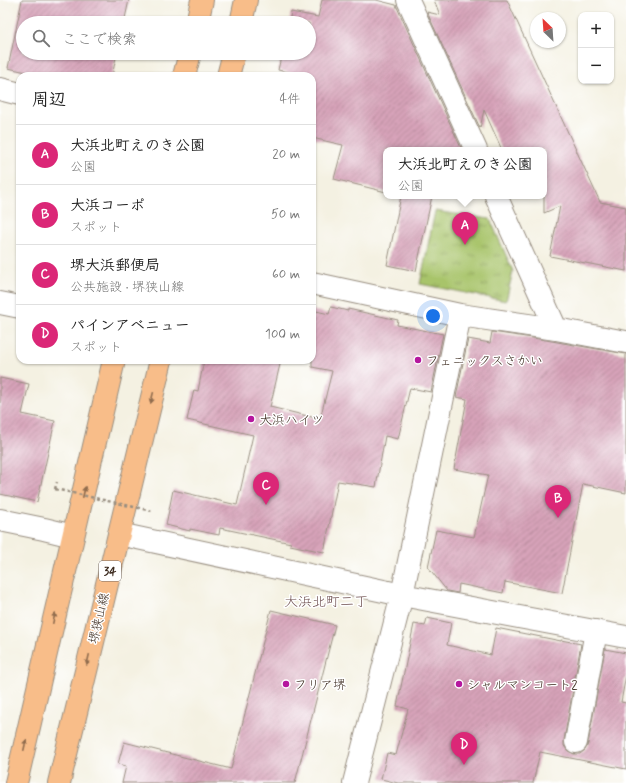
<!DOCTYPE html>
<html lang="ja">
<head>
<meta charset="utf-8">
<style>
	body { margin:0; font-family:Mynerve,"Klee One",sans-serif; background:#f2f2f2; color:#222 }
	.controls { position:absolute; right:12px; top:12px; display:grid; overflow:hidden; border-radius:8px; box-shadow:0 1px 3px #0004 }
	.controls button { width:36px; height:36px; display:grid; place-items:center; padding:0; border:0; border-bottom:1px solid #e0e0e0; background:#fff; color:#222; font:20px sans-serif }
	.compass { position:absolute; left:530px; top:12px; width:36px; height:36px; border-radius:50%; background:#fff; box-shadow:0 1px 3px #0004; rotate:335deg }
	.you { position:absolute; left:433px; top:316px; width:14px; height:14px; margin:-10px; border:3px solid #fff; border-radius:50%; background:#1a73e8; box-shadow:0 0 0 6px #1a73e833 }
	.badge { display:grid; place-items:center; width:26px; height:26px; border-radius:50%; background:#db2777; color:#fff; font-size:13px; font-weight:700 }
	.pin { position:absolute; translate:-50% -33px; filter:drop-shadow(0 1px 2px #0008) }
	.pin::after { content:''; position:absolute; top:21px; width:14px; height:12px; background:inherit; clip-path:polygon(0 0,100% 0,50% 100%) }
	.popup { position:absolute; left:383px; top:147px; width:164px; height:52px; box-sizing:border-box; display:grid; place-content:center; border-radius:8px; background:#fff; filter:drop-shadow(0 1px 3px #0005); font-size:13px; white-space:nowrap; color:#767676 }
	.popup b { font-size:15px; color:#222 }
	.popup::after { content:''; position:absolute; left:50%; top:100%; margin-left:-8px; border:8px solid transparent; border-top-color:#fff }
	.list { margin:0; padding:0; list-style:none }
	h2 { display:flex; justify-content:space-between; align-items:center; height:52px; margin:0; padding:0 16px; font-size:17px }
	h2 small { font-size:13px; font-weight:400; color:#767676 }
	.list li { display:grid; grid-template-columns:26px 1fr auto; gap:12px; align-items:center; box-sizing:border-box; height:60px; padding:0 16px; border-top:1px solid #e0e0e0 }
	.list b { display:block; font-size:15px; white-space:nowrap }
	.list p { margin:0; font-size:13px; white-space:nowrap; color:#767676 }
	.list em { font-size:13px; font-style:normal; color:#767676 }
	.icon { flex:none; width:22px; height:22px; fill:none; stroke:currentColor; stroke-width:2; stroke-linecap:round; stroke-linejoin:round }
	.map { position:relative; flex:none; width:626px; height:783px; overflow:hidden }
	.search { position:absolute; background:#fff; box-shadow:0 1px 3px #0004; left:16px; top:16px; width:300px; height:44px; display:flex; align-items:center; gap:10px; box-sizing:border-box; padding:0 14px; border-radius:22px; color:#767676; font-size:15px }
	.panel { position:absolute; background:#fff; box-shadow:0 1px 3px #0004; left:16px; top:72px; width:300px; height:292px; border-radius:12px }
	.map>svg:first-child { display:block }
</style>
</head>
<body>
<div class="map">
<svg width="626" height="783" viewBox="0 0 626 783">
	<defs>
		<pattern id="park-tufts" width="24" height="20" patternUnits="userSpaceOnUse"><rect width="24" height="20" fill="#a8c46a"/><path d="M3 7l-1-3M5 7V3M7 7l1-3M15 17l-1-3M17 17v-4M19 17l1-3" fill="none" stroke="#8a9f57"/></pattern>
		<pattern id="building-hatch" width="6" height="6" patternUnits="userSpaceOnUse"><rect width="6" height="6" fill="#d7a3b9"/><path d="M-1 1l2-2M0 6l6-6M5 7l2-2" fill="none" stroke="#b08596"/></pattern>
	</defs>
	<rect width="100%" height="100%" fill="#fff"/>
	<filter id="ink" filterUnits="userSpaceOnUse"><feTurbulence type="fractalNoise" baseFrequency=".025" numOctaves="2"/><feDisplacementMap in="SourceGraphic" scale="8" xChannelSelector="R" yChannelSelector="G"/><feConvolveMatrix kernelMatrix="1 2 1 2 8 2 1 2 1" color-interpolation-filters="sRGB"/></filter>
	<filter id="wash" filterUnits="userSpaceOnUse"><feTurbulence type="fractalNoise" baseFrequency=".012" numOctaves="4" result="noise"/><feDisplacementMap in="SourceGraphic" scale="16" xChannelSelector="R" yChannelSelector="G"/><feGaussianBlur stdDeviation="0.9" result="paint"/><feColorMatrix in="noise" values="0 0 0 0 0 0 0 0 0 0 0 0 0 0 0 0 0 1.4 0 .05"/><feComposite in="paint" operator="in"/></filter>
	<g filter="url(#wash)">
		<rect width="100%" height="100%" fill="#f4f1e2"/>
		<path fill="url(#park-tufts)" stroke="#727744" d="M435,211L490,219L513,271L506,301L420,284Z"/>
		<g id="blocks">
			<path fill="url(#building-hatch)" d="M22,0H129L124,23H23V53H117L112,76H45L8,68Z
				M322,0H376L396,5L462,150H386V192L334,179L343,145L312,138V76H305L278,70L282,53H309V23H289L291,12L318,17Z
				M434,0H507L600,202L626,207V271L550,256L560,206L544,213V150H502L484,110L480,128L427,12L440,15Z
				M401,196H432L416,271L387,265Z
				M331,307L348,311V309L398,320L397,325L443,334L431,392L410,388L398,439L385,436L376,487L338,481L324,552L290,545L291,543L220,528L219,535L190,529V531L166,525L173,490L237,505L253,435L187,420L194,390L198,391L204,360H281L270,407L320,419L332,371L312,367V310L329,314Z
				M492,332L546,340L626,354V493L583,484L562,593L505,582L503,593L459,584L458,593L447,591L428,567L436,530L474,537L488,475L454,469L467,399L456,397L468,339L490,343Z
				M0,378L29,384L22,414L55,421L37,502L0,494Z
				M271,610L335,625L295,783H122L126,766L118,764L124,742L231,769Z
				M427,618L451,623L447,645L491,655L496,628L561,641V640L581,644L564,740V746L568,751L574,754H580L585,750L588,744L605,649L626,653V675L621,702L626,703V769L540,752L533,783H398L381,779L387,753L396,755L408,709L397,706L414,624L425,626Z"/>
		</g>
	</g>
	<g filter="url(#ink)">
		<use href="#blocks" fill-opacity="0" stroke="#988e80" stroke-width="1"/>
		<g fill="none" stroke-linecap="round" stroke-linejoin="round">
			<defs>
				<path id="minor" d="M408,0L476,150
					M0,89L20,94
					M496,196L556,329
					M312,283L460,315L556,329L626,342
					M0,303L20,307
					M0,520L44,529L73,536
					M119,534L402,595L626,637
					M576,742L596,631
					M354,783L402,595L460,315"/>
				<path id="major" d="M197,23L202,0
					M241,23L246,0
					M184,76L190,53
					M228,76L234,53
					M16,783L114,360
					M59,783L161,360"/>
			</defs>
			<use href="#minor" stroke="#988e80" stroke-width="24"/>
			<use href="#major" stroke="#988e80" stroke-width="24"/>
			<path stroke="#988e80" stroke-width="2.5" stroke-dasharray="3 3" stroke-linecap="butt" d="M55,489L57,482"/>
			<use href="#minor" stroke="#fff" stroke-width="22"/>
			<use href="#major" stroke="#f8bd89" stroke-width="22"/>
			<path stroke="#988e80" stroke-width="2.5" stroke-dasharray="3 3" stroke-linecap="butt" d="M55,489L152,511"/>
		</g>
		<defs><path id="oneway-solid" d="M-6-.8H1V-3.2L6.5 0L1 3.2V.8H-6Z"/></defs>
		<g fill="#906c4e">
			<use href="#oneway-solid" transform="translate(152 398) rotate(104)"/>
			<use href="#oneway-solid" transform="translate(84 492) rotate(-77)"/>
			<use href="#oneway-solid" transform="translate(54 618) rotate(-77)"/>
			<use href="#oneway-solid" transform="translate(88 660) rotate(103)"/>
			<use href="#oneway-solid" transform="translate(25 745) rotate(-77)"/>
		</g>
	</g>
	<g fill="#b5179e" stroke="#fff" stroke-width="1.5">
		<circle cx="418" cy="360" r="4"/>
		<circle cx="251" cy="419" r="4"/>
		<circle cx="286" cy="684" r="4"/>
		<circle cx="459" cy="684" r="4"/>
	</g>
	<g text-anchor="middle" stroke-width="3" stroke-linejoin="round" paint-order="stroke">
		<rect fill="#fff" stroke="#766a62" stroke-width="1" x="99" y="561" width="22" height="20" rx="3"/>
		<g font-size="12" font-weight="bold" fill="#3b2a1e">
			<text x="110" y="575">34</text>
		</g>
		<g font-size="13" fill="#3b2a1e" stroke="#fff" text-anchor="start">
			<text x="426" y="365">フェニックスさかい</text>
			<text x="259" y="424">大浜ハイツ</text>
			<text x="294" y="689">フリア堺</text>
			<text x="467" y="689">シャルマンコート2</text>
		</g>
		<g font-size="13" fill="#3b2a1e" stroke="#fff">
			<text transform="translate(98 618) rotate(-77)" y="5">堺狭山線</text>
		</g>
		<g font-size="14" fill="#725454" stroke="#fff">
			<text x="326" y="606">大浜北町二丁</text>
		</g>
	</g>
</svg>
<div class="controls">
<button>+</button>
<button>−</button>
</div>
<svg class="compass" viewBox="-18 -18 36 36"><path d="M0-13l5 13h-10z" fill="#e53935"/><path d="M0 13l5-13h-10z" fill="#767676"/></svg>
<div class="you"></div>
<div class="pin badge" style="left:465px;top:245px">A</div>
<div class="popup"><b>大浜北町えのき公園</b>公園</div>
<div class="pin badge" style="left:558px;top:518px">B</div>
<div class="pin badge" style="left:266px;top:505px">C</div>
<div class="pin badge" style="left:464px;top:765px">D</div>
<div class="search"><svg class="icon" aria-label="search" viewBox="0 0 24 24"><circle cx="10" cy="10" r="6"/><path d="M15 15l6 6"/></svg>ここで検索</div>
<section class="panel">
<h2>周辺<small>4件</small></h2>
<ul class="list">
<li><span class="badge">A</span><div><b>大浜北町えのき公園</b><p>公園</p></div><em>20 m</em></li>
<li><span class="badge">B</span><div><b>大浜コーポ</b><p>スポット</p></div><em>50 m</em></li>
<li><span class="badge">C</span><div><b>堺大浜郵便局</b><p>公共施設 · 堺狭山線</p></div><em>60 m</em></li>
<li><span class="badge">D</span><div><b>パインアベニュー</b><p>スポット</p></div><em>100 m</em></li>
</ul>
</section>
</div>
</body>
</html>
